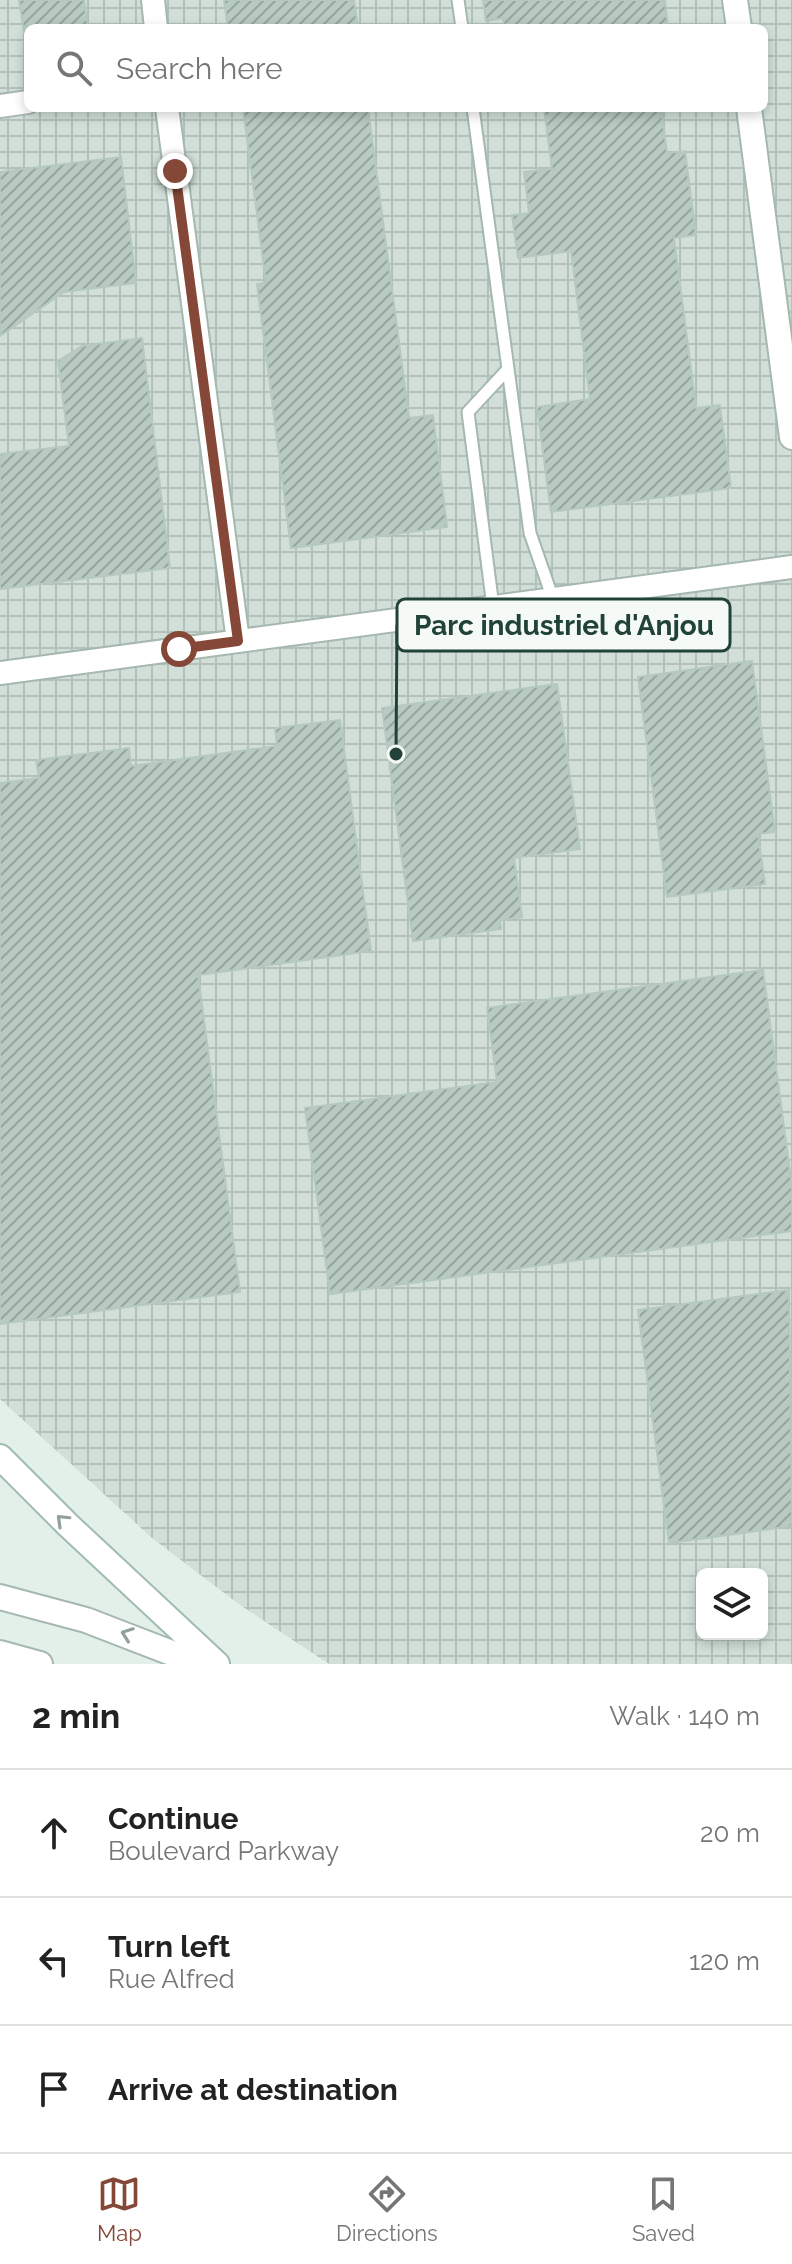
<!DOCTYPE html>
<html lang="en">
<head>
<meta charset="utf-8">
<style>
	body { margin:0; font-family:Raleway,sans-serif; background:#f2f2f2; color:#222 }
	.controls { position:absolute; right:24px; bottom:24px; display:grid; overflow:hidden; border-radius:12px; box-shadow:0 4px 12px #0003 }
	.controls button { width:72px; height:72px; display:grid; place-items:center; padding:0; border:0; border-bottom:2px solid #e0e0e0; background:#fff; color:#222; font:40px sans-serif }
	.stop { position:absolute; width:24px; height:24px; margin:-18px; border:6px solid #854737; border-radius:50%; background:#fff }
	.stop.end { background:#854737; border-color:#fff; box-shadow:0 2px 8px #0008 }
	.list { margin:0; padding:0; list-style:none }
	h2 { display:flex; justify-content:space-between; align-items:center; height:104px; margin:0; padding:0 32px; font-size:34px }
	h2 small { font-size:26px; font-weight:400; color:#767676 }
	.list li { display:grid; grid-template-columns:52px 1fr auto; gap:24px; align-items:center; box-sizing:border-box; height:128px; padding:0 32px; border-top:2px solid #e0e0e0 }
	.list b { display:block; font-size:30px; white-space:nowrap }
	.list p { margin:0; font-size:26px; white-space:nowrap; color:#767676 }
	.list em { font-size:26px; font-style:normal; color:#767676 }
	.icon { flex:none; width:44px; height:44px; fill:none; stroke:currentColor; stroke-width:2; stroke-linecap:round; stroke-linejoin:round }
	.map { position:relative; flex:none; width:792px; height:1664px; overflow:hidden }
	.search { position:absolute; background:#fff; box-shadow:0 4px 12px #0003; left:24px; right:24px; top:24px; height:88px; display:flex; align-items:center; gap:20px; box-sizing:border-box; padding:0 28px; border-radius:12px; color:#767676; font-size:30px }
	.sheet { height:488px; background:#fff }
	nav { display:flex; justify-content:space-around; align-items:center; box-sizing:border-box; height:112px; border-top:2px solid #e0e0e0; background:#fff; font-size:22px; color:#767676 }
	nav a { display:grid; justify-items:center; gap:4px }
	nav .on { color:#854737 }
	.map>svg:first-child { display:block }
</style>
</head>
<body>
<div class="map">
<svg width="792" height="1664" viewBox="0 0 792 1664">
	<defs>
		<pattern id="industrial-grid" width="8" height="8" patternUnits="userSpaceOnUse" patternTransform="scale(2)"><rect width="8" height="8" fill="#d1dfd8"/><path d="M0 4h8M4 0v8" fill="none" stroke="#b3c1ba"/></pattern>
		<pattern id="building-hatch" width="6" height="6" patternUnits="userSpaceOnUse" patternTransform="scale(2)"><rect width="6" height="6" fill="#b8cac2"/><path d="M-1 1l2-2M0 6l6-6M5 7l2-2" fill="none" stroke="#95a69f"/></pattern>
	</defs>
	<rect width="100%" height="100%" fill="#e3efe9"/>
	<path fill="url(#industrial-grid)" fill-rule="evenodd" d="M0,0H792V1664H329L240,1605L152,1538L0,1399ZM28,28H764V108H28ZM702,1574H762V1634H702Z"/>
	<path fill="url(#building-hatch)" stroke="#b5c9c0" stroke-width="2" d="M19,0H84L88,28H28L25,39Z
		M224,0H354L358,28H228Z
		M483,0H665L668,28H504L503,18L486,21Z
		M243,108H368L409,418L433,415L447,527L291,548L257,284L266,283Z
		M544,108H661L667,153L685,151L696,235L674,238L696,408L720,405L731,488L551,512L537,407L590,399L571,251L518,258L512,215L529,213L524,172L552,169Z
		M121,157L136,283L64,292L0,336V172Z
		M142,338L170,568L0,589V454L69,446L58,361L82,346Z
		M752,661L775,832L758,834L765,884L667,897L638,677Z
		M557,684L580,849L514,858L522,917L500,920L501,929L413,941L382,708Z
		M340,720L371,951L198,975L240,1292L0,1324V783L39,778L36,760L129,748L131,766L277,746L275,728Z
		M763,970L792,1187V1231L330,1294L305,1108L497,1082L487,1008Z
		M789,1290L792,1526L669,1543L638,1310Z"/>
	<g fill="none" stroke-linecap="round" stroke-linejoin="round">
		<defs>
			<path id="service" d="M458,0L462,28
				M473,108L530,533L553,599
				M493,607L468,412L508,369"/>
			<path id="minor" d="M153,0L156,28
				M0,106L28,102
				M167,108L238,641
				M0,673L792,567"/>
			<path id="tertiary" d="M735,0L739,28
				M749,108L792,437
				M0,1597L86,1620L200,1664
				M0,1653L40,1664"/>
			<path id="secondary" d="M0,1457L68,1525L217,1664"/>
		</defs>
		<use href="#service" stroke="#a5b8b0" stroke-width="15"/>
		<use href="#minor" stroke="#a5b8b0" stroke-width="26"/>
		<use href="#tertiary" stroke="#a5b8b0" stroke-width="28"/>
		<use href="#secondary" stroke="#a0bcb1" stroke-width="28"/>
		<use href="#service" stroke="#fff" stroke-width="11"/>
		<use href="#minor" stroke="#fff" stroke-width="22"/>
		<use href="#tertiary" stroke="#fff" stroke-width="24"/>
		<use href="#secondary" stroke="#fff" stroke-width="24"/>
	</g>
	<defs><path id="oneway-chevron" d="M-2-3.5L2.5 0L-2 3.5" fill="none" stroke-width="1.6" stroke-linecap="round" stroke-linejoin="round" transform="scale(2)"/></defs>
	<g stroke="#90a09c">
		<use href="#oneway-chevron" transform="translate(62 1520) rotate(-136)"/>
		<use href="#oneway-chevron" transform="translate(127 1634) rotate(-160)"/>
	</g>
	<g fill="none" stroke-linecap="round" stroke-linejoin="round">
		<path stroke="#854737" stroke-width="10" d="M175,171L238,641L179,649"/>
	</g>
	<path fill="none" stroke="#214238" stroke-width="3" d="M396 754L397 625"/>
	<circle fill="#214238" stroke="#f5faf7" stroke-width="3" cx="396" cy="754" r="8"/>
	<rect fill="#f5faf7" stroke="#214238" stroke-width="3" x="397" y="599" width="333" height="52" rx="8"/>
	<g font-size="28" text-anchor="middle" font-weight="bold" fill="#214238">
		<text x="564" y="635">Parc industriel d'Anjou</text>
	</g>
</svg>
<div class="controls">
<button><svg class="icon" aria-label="layers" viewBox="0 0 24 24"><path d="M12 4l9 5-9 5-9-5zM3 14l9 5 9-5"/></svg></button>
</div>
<div class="stop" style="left:179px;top:649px"></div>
<div class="stop end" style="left:175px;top:171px"></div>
<div class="search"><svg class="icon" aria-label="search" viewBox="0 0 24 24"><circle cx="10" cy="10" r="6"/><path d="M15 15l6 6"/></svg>Search here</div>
</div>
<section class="sheet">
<h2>2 min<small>Walk · 140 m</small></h2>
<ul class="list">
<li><svg class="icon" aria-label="ahead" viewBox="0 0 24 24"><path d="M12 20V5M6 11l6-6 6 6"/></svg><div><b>Continue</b><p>Boulevard Parkway</p></div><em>20 m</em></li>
<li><svg class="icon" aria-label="left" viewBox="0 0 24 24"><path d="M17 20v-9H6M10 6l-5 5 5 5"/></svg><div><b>Turn left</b><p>Rue Alfred</p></div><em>120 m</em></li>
<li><svg class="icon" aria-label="arrive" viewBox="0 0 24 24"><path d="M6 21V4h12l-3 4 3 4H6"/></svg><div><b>Arrive at destination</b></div></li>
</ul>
</section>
<nav>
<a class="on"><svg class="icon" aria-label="map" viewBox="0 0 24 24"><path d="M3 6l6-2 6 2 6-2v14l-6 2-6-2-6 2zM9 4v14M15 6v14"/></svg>Map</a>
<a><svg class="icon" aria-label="directions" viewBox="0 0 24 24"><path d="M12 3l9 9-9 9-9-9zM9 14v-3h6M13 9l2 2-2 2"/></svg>Directions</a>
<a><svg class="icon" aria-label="saved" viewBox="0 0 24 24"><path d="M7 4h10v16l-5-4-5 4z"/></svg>Saved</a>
</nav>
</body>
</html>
